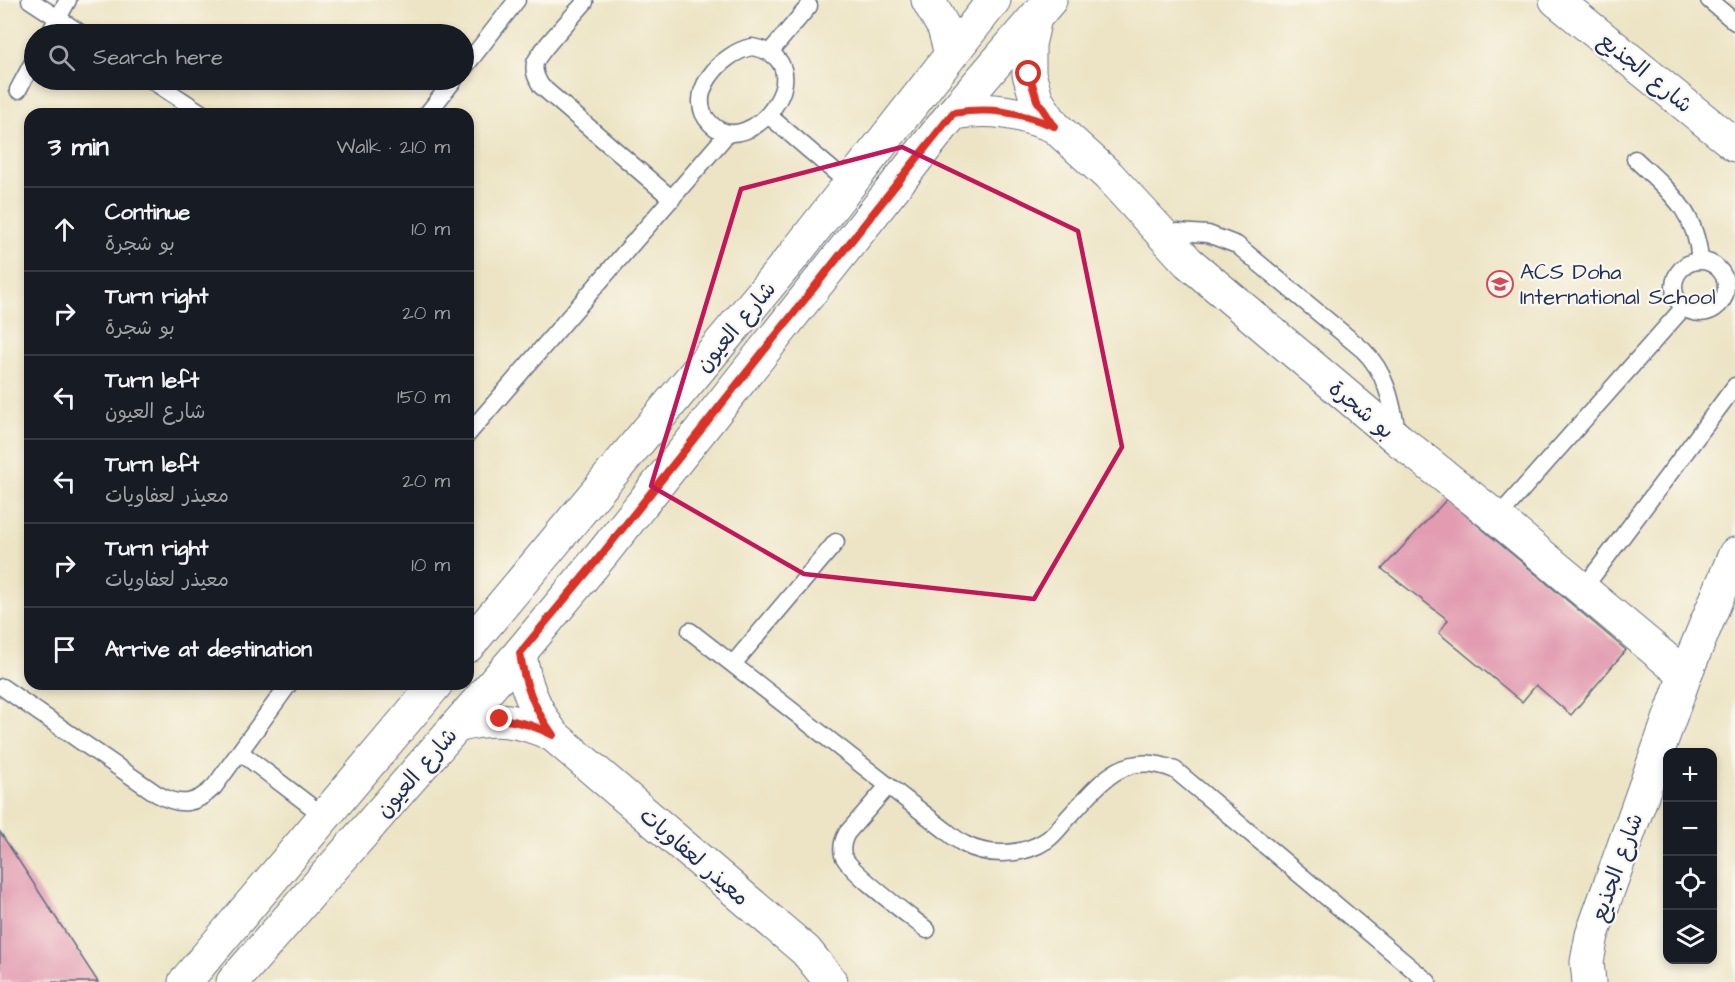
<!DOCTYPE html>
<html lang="en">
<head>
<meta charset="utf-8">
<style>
	body { margin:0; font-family:"Architects Daughter","Playpen Sans Arabic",sans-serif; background:#20242c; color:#f1f3f6 }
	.controls { position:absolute; right:18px; bottom:18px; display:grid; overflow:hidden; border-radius:12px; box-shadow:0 3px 9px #0003 }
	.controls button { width:54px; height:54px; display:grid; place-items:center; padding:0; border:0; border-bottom:2px solid #363941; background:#171b24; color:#f1f3f6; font:30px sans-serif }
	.stop { position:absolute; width:18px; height:18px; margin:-14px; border:4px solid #d93025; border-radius:50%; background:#fff }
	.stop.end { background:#d93025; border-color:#fff; box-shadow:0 2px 6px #0008 }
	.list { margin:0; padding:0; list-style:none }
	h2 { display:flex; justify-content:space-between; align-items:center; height:78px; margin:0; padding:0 24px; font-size:26px }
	h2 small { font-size:20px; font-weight:400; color:#9ea1a6 }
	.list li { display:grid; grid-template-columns:39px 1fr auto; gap:18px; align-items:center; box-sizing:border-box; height:84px; padding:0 24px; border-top:2px solid #363941 }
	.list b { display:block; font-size:22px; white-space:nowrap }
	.list p { margin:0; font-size:20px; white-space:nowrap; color:#9ea1a6 }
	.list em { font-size:20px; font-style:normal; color:#9ea1a6 }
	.icon { flex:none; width:33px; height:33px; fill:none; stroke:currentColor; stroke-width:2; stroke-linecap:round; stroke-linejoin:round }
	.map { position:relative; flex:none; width:1735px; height:982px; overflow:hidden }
	.search { position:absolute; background:#171b24; box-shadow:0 3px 9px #0003; left:24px; top:24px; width:450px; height:66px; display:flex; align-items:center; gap:15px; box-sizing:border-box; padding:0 21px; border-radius:33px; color:#9ea1a6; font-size:22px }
	.panel { position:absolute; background:#171b24; box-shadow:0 3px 9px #0003; left:24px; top:108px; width:450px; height:582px; border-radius:18px }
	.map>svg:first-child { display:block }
</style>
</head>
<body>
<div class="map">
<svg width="1735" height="982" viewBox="0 0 1735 982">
	<rect width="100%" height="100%" fill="#fbf7ec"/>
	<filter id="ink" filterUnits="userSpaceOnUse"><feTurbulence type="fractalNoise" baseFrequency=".0167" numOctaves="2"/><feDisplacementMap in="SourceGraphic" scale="12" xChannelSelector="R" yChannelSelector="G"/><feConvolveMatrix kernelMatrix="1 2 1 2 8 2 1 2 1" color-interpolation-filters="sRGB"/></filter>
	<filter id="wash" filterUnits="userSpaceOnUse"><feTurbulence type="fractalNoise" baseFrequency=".008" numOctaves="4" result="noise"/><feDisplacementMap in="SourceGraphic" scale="24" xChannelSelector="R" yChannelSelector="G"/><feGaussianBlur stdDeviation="1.35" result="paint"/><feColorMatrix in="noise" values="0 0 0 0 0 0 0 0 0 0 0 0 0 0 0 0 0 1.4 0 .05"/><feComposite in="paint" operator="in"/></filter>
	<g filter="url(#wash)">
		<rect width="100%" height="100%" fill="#ece4c4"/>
		<g id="blocks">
			<path fill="#e29bb1" d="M1447,499L1626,650L1571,715L1536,685L1522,702L1439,633L1448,620L1382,569Z
				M0,832L98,982H0Z"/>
		</g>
	</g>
	<g filter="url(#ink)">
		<use href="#blocks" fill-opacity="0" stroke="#646e82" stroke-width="1.5"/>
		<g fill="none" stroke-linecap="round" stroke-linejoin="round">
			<defs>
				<path id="service" d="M30,0L82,34
					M1709,0L1735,22
					M585,2C575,14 539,51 535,63C533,72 537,79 541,86L672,199
					M49,34L68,0
					M752,47C828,60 751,164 711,124C682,96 722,52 752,47Z
					M770,52L809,6
					M464,68L517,0
					M151,80L203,114
					M18,90L34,60
					M427,114L454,80
					M768,115L849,184
					M1635,159C1669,191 1696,211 1700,260
					M1161,231L1208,234L1237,245L1363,350C1387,373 1392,404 1398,436
					M1674 287a26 26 0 1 1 52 0a26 26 0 1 1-52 0Z
					M468,434L728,133
					M1497,518L1684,307
					M1583,589L1735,386
					M690,631L945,830C951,835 957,840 964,844C989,857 1023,856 1047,840C1054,835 1060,827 1066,820C1099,785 1122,748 1175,770L1428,982
					M733,664L836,542
					M2,687L157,794C181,807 195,805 214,787L289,684
					M240,752L325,817
					M888,786L847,833C843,840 841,847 843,855C848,871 911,917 927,930"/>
				<path id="minor" d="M928,0L944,28L951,54
					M1556,0L1735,145
					M1035,18L1029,45V74L1037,101L1054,126L1108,175L1188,262L1399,440L1497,518L1685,675
					M953,113C992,107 1017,112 1054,126
					M520,653C524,684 534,709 553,735L806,951L831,982
					M457,726C492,716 521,719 553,735
					M1589,982L1587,962L1592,935L1685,675L1735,554"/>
				<path id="tertiary" d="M468,646L794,255L994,0
					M185,982L436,684
					M233,982L520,653L603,553L953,113L1050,0"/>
			</defs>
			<use href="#service" stroke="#646e82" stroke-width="19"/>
			<use href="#minor" stroke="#646e82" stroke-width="35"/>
			<use href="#tertiary" stroke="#646e82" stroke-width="35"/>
			<use href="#service" stroke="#fff" stroke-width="16"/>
			<use href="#minor" stroke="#fff" stroke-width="33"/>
			<use href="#tertiary" stroke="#fff" stroke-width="33"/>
		</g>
	</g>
	<g fill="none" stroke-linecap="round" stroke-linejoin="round" filter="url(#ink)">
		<path stroke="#d93025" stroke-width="8" d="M500,719C519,721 536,726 553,735C534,709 524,684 520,653L603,553L953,113C992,107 1017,112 1054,126L1037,100L1029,74"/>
	</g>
	<path fill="none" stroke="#c2185b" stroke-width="4.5" stroke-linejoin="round" d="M902,147L1078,231L1122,447L1034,599L804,574L651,486L741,189Z"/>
	<defs>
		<symbol id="school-ring" viewBox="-11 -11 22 22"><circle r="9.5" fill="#fbf7ec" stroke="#d1495b" stroke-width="1.5"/><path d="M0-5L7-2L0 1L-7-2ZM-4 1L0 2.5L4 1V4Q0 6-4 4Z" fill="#d1495b"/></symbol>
	</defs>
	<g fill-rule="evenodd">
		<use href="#school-ring" x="1485" y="269" width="30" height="30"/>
	</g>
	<g text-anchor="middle" stroke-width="4.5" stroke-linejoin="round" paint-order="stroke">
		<g font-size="22" fill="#1b2f5e" stroke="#fbf7ec">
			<text transform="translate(1646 72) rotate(39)" y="8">شارع الجذيع</text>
			<text transform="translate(735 326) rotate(-50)" y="8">شارع العيون</text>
			<text transform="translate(1362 409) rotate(40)" y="8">بو شجرة</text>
			<text transform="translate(416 772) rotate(-49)" y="8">شارع العيون</text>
			<text transform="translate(695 856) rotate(41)" y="8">معيذر لعفاويات</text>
			<text transform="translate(1616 867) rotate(-70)" y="8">شارع الجذيع</text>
		</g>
		<g font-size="22" fill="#1b2f5e" stroke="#fbf7ec" text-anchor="start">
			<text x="1520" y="279">ACS Doha<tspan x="1520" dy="25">International School</tspan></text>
		</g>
	</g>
</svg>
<div class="controls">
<button>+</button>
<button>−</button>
<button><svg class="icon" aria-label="locate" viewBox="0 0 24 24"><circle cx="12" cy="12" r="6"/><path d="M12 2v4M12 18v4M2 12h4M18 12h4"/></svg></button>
<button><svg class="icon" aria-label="layers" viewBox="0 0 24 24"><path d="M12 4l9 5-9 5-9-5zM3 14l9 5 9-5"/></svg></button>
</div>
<div class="stop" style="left:1029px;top:74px"></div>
<div class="stop end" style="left:500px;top:719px"></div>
<div class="search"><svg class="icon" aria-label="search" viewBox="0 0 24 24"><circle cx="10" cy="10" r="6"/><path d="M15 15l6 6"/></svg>Search here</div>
<section class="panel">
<h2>3 min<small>Walk · 210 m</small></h2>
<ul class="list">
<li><svg class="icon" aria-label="ahead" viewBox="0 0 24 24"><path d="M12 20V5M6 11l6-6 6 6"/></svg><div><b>Continue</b><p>بو شجرة</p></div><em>10 m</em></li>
<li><svg class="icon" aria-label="right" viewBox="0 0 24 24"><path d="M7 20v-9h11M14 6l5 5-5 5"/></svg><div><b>Turn right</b><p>بو شجرة</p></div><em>20 m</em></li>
<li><svg class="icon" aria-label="left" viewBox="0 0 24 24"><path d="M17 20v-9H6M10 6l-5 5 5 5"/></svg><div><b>Turn left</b><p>شارع العيون</p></div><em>150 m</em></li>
<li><svg class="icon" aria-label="left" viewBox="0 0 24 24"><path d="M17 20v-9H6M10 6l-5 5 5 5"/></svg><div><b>Turn left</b><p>معيذر لعفاويات</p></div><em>20 m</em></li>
<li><svg class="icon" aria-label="right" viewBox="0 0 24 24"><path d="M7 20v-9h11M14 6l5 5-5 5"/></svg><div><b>Turn right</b><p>معيذر لعفاويات</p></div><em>10 m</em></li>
<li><svg class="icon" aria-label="arrive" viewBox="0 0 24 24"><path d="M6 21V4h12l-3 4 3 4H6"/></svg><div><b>Arrive at destination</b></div></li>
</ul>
</section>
</div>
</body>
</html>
